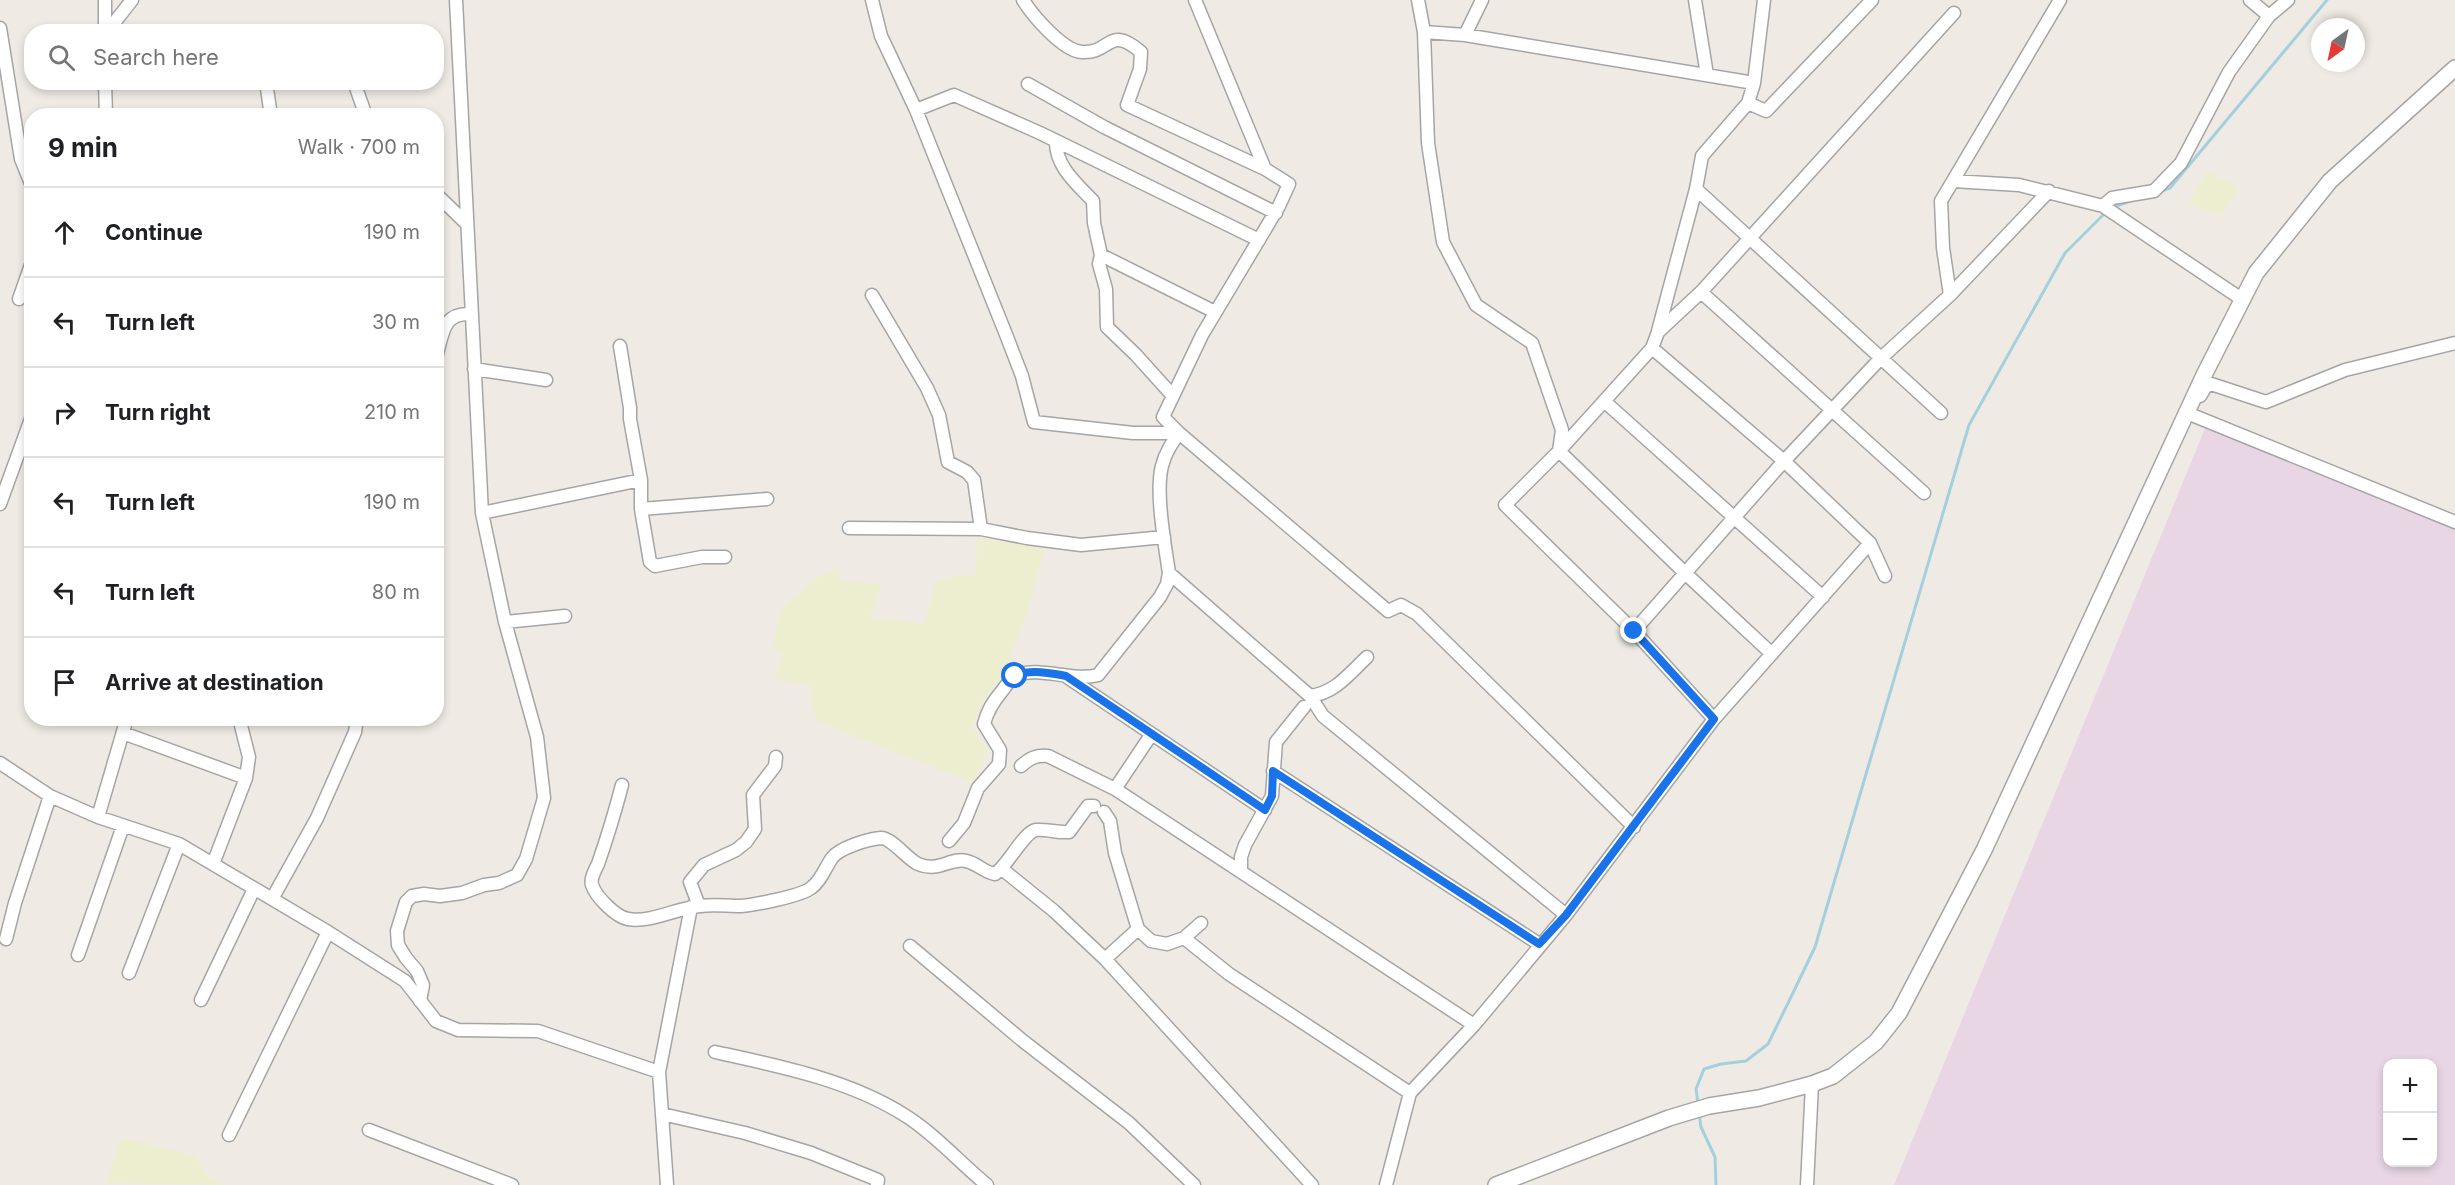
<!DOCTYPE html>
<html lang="en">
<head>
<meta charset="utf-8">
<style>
	body { margin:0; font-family:Inter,sans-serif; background:#f6f6f6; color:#202124 }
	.controls { position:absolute; right:18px; bottom:18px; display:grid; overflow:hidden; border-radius:12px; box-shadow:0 3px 9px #0003 }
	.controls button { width:54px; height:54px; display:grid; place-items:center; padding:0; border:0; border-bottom:2px solid #e0e0e0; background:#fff; color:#202124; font:30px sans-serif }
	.compass { position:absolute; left:2311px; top:18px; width:54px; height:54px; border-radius:50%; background:#fff; box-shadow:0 3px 9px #0003; rotate:213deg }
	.stop { position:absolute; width:18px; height:18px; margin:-14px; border:4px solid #1a73e8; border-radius:50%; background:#fff }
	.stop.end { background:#1a73e8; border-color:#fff; box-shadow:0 2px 6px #0008 }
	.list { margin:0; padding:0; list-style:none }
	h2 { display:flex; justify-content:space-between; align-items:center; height:78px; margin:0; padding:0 24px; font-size:26px }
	h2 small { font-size:20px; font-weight:400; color:#757577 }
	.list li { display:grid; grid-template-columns:39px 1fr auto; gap:18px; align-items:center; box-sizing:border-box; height:90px; padding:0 24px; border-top:2px solid #e0e0e0 }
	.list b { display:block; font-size:22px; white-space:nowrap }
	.list em { font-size:20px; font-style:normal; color:#757577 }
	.icon { flex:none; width:33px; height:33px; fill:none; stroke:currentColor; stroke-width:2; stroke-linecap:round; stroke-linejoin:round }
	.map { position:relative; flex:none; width:2455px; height:1185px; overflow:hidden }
	.search { position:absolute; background:#fff; box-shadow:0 3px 9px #0003; left:24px; top:24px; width:420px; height:66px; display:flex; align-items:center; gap:15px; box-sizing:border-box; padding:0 21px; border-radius:24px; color:#757577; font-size:22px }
	.panel { position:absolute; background:#fff; box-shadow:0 3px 9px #0003; left:24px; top:108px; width:420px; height:618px; border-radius:24px }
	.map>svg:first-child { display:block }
</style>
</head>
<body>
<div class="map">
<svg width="2455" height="1185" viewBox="0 0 2455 1185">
	<rect width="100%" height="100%" fill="#efebe4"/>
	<path fill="#e8d6e5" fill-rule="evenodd" d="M2206,426L2455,526V1185H1894ZM2388,1064H2432V1162H2388Z"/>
	<path fill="#eceecf" d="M2208,171L2239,188L2221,215L2188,204Z
		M977,537L1045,549L1027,612L1004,673L981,702L972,727L988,751L974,783L818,722L812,704L811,686L775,679L783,651L772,652L780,610L818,577L839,567L840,582L882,583L870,617L925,624L935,581L961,575L976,576Z
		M120,1138L195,1155L204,1173L223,1185L106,1183Z"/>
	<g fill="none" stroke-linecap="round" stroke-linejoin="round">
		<path stroke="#a4d0dd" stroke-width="3" d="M2159,192L2170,188L2327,0
			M2111,208L2136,199
			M1698,1103L1696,1089L1704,1069L1721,1064L1746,1061L1768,1044L1792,995L1815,947L1969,425L2065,253L2106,212
			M1699,1113L1701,1127L1715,1157L1716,1185"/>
		<defs>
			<path id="minor" d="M105,0V32
				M872,0L881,36L916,110L1007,337L1022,376L1034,422L1133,433H1179
				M1023,0C1033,16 1063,51 1082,52C1111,54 1108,24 1141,52L1140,69L1127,105L1265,169
				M1195,0L1265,169L1289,184L1279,206L1202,335L1163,417L1179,433L1388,611L1401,605L1417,614L1634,827
				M1418,0L1424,32L1428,143L1443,242L1476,305L1532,343L1562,430L1559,451L1685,573L1772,654
				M1695,0L1707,75
				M2250,0L2269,16
				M0,28L21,159L32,186
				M107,32L132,0
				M1424,32L1465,35L1754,83
				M1465,35L1482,0
				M105,82L106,116
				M266,82L271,116
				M354,82L366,116
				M1028,84L1104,127L1276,213
				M1748,103L1754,83L1764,0
				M916,110L954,95L1040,133L1259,240
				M1056,141C1055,166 1077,184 1093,201L1094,223L1101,255L1099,264L1106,289L1107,327L1136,355L1173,396
				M1953,181L2019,185L2103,206L2243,300
				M1696,189L1941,413
				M436,194L467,224
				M2103,206L2112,198L2154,191L2181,163L2229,72L2269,16L2288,0
				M1101,255L1215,312
				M1701,292L1924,493
				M872,295L927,388L939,415L948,462L967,472L974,480L981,529
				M1950,295L1943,248L1941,201L2060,0
				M19,299L32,262
				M1658,331L1696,189L1702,156L1748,103L1766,111L1872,0
				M620,346L630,408V419L641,480V509L650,562L655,566L702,557H725
				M1652,348L1784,461L1870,543L1885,576
				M436,357C443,335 442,312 471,314
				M474,369L546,380
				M2200,396L2208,383L2266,402L2345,370L2455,343
				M1604,401L1823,597
				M2187,413L2455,522
				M0,504L32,416
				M641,509L767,499
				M482,513L641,480
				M849,528L981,529L1027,538L1081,545L1164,537
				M1169,573L1310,696L1323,716L1566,915
				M505,622L565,616
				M1634,631L1784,461L1880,359L1950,295L2049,191
				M1067,677L1265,810
				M1310,696C1335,693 1349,674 1367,657
				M1714,719L1634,631L1505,505L1559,451L1652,348L1658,332L1701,292L1954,13
				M123,733L246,778
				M0,763L50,796L98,817L179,844L328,932L405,981L436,1021L458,1030L538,1031L659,1072L667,1185
				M1021,766C1030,758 1036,755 1048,756L1115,789L1474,1025
				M1273,771L1539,944
				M622,785C615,812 607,838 598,864C595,870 590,879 592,885C596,897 616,917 628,919C651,923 677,908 700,906C713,904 727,906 741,906C754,905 801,896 811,888C821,881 825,868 832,858C839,848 868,839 881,838C892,838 907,859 918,864C938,873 951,857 966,861C977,863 983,872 995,874C1008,865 1024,832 1036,830C1047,829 1058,833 1069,832L1088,806H1094
				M1115,789L1151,735
				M1104,812L1110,821L1115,853L1138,929L1151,941L1167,944L1184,938L1201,923
				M98,817L127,718
				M949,841L964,823L978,788L999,764L1000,750L984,724C987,711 993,702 1002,691C1006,686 1011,677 1018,675C1039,666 1073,682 1098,675L1160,597L1167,584L1169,573C1165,545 1155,492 1162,466C1165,453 1172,443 1179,433
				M213,864L246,778L249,757L239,718
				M1002,869L1054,911L1105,959L1312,1185
				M1241,871V857L1245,845L1272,796L1276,742L1304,707
				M272,899L317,818L355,732L357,718
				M699,906L690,882L704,865L736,850L746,842L755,829L753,795L775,766L776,757
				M1184,938L1229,974L1410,1093
				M6,939L15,903L50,796
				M910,946L1023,1041L1129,1123L1194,1185
				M78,955L123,826
				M1105,959L1138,929
				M129,973L179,844
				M201,1000L254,889
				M420,1001L423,985L417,971L406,958L398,945L397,931L406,902L412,896L424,894L440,896L462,893L484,885L499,883L517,875L526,859L544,798L537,737L505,622L482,513L456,0
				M715,1052C779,1066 850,1080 906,1116C936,1135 960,1163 987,1185
				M659,1072L691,907
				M662,1114L745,1133L811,1153L878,1180L877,1185
				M369,1130L512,1185
				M229,1135L328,932
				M1386,1185L1410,1093L1474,1025L1566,915L1714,719L1870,543
				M1807,1185L1812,1084"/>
			<path id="tertiary" d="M1496,1185L1669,1118L1709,1106L1759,1098L1812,1084L1833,1076L1876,1042L1899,1013L1984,850L2205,373L2256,273L2330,181L2455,68"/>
		</defs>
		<use href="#minor" stroke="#a5a5a5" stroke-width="15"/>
		<use href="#tertiary" stroke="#a5a5a5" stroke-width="18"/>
		<use href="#minor" stroke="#fff" stroke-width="12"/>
		<use href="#tertiary" stroke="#fff" stroke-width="15"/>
	</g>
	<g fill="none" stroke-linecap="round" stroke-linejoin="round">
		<path stroke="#1a73e8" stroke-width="8" d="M1015,676C1029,669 1051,673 1066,676L1265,810L1272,796L1273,771L1539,944L1566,915L1714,719L1634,631"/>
	</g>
</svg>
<div class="controls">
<button>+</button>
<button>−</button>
</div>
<svg class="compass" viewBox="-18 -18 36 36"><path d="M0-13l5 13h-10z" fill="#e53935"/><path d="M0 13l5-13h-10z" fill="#757577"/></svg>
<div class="stop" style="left:1015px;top:676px"></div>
<div class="stop end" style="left:1634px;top:631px"></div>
<div class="search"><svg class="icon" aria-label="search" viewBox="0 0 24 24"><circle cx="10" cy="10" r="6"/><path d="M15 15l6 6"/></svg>Search here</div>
<section class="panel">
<h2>9 min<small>Walk · 700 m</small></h2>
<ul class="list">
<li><svg class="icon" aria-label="ahead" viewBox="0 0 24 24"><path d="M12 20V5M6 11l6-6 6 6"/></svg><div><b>Continue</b></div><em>190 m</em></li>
<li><svg class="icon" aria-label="left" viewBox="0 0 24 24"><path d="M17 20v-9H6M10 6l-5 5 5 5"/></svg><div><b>Turn left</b></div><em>30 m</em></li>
<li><svg class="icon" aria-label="right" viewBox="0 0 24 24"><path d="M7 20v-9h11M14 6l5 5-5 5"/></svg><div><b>Turn right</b></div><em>210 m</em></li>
<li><svg class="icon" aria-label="left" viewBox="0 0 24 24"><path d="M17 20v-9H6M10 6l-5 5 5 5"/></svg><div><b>Turn left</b></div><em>190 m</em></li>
<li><svg class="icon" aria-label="left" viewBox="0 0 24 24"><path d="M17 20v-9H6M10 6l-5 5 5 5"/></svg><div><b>Turn left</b></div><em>80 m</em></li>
<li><svg class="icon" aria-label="arrive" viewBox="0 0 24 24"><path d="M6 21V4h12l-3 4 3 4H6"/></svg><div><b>Arrive at destination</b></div></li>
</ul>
</section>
</div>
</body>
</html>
